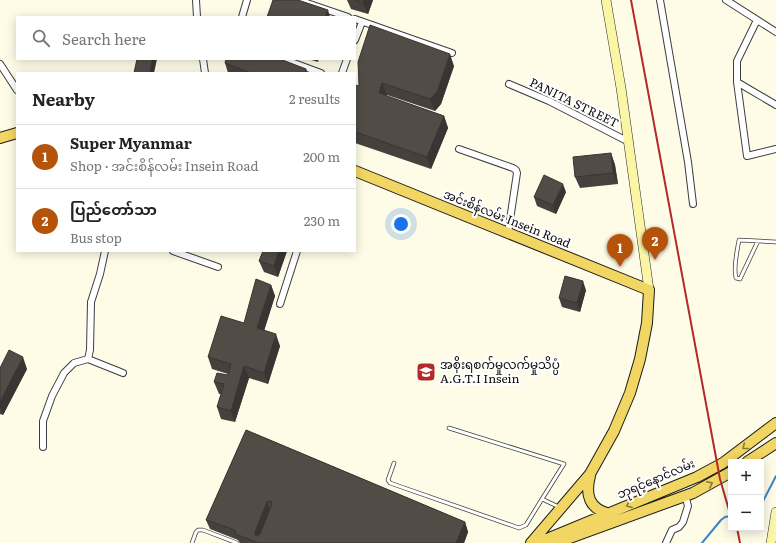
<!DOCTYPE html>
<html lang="en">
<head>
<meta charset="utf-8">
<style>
	body { margin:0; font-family:Literata,"Noto Sans Myanmar",serif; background:#f2f2f2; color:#222 }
	.controls { position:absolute; right:12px; bottom:12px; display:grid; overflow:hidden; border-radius:0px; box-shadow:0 2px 10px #0003 }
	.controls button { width:36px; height:36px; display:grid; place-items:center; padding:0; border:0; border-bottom:1px solid #e0e0e0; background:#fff; color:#222; font:20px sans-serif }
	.you { position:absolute; left:401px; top:224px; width:14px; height:14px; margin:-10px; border:3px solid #fff; border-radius:50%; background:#1a73e8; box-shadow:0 0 0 6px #1a73e833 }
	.badge { display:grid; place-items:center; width:26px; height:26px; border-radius:50%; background:#b45309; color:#fff; font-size:13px; font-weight:700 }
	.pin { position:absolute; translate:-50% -33px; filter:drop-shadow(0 1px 2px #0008) }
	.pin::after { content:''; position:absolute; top:21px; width:14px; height:12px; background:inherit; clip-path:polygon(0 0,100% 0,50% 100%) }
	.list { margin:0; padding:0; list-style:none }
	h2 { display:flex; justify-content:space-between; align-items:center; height:52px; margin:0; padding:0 16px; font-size:17px }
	h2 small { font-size:13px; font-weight:400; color:#767676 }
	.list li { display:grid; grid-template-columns:26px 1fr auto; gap:12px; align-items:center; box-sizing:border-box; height:64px; padding:0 16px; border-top:1px solid #e0e0e0 }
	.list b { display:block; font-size:15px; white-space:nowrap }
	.list p { margin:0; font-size:13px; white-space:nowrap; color:#767676 }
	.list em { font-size:13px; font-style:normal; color:#767676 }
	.icon { flex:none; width:22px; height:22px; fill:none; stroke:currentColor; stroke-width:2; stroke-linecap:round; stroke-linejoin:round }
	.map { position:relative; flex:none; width:776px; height:543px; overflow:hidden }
	.search { position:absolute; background:#fff; box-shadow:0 2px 10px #0003; left:16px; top:16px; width:340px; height:44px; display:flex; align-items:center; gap:10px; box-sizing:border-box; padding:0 14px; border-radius:0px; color:#767676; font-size:15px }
	.panel { position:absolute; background:#fff; box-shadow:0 2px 10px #0003; left:16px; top:72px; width:340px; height:180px; border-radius:0px }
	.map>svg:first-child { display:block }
</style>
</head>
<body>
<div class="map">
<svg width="776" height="543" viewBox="0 0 776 543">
	<rect width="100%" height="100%" fill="#fefbe7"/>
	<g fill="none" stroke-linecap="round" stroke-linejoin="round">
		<path stroke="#3987c6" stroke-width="2" d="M761,505L776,476
			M702,543L721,520L725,517L731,516"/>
		<defs>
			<path id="service" d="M758,241L740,279L736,278C733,267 737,252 739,240L776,242
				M449,428L564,464L542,499
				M394,463L388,480L390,483L519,528L526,525L542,499L559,507
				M192,543L196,532L198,530H203L237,543"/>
			<path id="minor" d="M196,0L197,17
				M298,0L348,17
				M660,0L688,162L693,204
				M726,0L776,32
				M242,17L247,0
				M355,19L452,53
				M757,20L737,61V82L747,156L776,149
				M355,40L362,22
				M203,59L205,73
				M283,59L321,73
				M0,64L17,90
				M342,73L347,59
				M737,82L776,105
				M509,84L549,101L629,142
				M459,149L513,168L516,170L517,173L508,233
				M173,251L218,267
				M280,304L297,251
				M88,359L123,373
				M43,447V421L52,396L64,373L74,363L88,359L90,350L91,302L100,274L105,251
				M666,543L672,530L679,527L683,522L688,506L685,495"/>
			<path id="secondary" d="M606,0L621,88L649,290
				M771,543L776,512"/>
			<path id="primary" d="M0,138L17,133
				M355,171L649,290L647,323L640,359L630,393L614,431L590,474L531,543
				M747,462L776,443
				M590,476C585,495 589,509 610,514
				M537,543L697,477L723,463L776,423
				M556,543L693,493L731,472"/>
		</defs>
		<use href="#service" stroke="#3d3d3d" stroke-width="4.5"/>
		<use href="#minor" stroke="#3d3d3d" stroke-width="8"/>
		<use href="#secondary" stroke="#2c2c2c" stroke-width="10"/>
		<use href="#primary" stroke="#1b1b1b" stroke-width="12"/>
		<use href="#service" stroke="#fff" stroke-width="3"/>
		<use href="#minor" stroke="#fff" stroke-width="6"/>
		<use href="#secondary" stroke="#fbf6a5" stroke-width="9"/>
		<use href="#primary" stroke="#f2d663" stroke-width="10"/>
		<path stroke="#b22a2a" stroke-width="2" d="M631,0L720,479L731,517
			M737,528L740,543"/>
	</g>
	<path fill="#47413d" d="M347,0H373L368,14L351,9Z
		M308,59H319L318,62Z
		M225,63L306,69L308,73H228Z
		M454,66L441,104L435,111L387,95L386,96L444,116L448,128L431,169L355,143V85L359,86Z
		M611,153L615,165L618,184L580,188L575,177Z
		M566,192L556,214L537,206L534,197Z
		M263,251H287L278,277L264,272L259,261Z
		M271,285L275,296L264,331L280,346L268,384L249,378L235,422L221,419L217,407L221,394H219L214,382L228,375V374L212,369L208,357L244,323Z
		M586,290L580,312L562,307L559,298Z
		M0,368L27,369L3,415L0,414Z
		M246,430L465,522L468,532L464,543H240L238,540L210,529L206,520Z"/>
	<path fill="#393532" d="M364,0H373L368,14L363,3Z
		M328,10L330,17H325Z
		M450,54L454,66L441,104L435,111L430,99Z
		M152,59H157L154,73H150Z
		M382,83L387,95L383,105L379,93Z
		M444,116L448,128L431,169L427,157Z
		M611,153L615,165L618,184L613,173Z
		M563,184L566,192L556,214L553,205Z
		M279,251H287L278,277L274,266Z
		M583,281L586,290L580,312L577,303Z
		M271,285L275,296L261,340L257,328Z
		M276,334L280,346L268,384L264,373Z
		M23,357L27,369L3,415L0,407V402Z
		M244,366L249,378L235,422L231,411Z
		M267,502L270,512L258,542L255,535V532Z
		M465,522L468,532L464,543H456Z"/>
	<path fill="#524c47" stroke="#393532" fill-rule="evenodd" d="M273,0H298L328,10L325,17H267Z
		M354,0H364L363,3Z
		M370,25L450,54L437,92L430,99L382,83L379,93L444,116L427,157L355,132V85L359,86L358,62Z
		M137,59H152L150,73H134Z
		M226,59H280L306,69L305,73H251L225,63Z
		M611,153L613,173L575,177L573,157Z
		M544,175L563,184L553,205L534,197Z
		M263,251H279L274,266L259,261Z
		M565,276L583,281L577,303L559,298Z
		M256,279L271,285L257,328L276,334L264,373L244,366L231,411L217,407L224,384L214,382L217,373L228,375L231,364L208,357L221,316L244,323Z
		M9,350L23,357L0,402V368Z
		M246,430L465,522L456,543H258L236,534L235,530L206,520ZM271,501L272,504L260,534L257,536L255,535V532L267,502Z"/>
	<defs><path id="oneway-chevron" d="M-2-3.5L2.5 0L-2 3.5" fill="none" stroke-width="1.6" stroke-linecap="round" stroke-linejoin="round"/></defs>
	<g stroke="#8a7a3b">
		<use href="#oneway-chevron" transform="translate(745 447) rotate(142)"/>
		<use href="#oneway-chevron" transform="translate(710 484) rotate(-26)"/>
		<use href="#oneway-chevron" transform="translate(629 505) rotate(158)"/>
	</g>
	<defs>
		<symbol id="university-square" viewBox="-11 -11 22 22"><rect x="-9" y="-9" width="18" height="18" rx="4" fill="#b22a2a" stroke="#fff"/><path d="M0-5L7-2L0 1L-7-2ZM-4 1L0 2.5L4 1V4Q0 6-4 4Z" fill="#fff"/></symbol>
	</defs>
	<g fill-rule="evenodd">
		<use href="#university-square" x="415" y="361" width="22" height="22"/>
	</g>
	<g text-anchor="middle" stroke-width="4" stroke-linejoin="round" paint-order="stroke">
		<g font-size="12" fill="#0a0a0a" stroke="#fff">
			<text transform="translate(574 103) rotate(26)" y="4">PANITA STREET</text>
			<text transform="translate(507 219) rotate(22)" y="4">အင်းစိန်လမ်း Insein Road</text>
			<text transform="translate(656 479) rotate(-23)" y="4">ဘုရင့်နောင်လမ်း</text>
		</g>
		<g font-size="12" fill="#0a0a0a" stroke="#fff" text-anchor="start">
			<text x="440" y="369">အစိုးရစက်မှုလက်မှုသိပ္ပံ<tspan x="440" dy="14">A.G.T.I Insein</tspan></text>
		</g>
	</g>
</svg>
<div class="controls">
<button>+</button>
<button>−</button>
</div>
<div class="you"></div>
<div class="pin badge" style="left:620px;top:267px">1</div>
<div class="pin badge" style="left:655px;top:260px">2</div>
<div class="search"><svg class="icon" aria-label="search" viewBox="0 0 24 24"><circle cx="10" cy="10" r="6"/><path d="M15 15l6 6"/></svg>Search here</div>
<section class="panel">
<h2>Nearby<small>2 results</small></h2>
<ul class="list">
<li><span class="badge">1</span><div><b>Super Myanmar</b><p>Shop · အင်းစိန်လမ်း Insein Road</p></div><em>200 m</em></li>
<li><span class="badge">2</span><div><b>ပြည်တော်သာ</b><p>Bus stop</p></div><em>230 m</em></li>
</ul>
</section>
</div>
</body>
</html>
